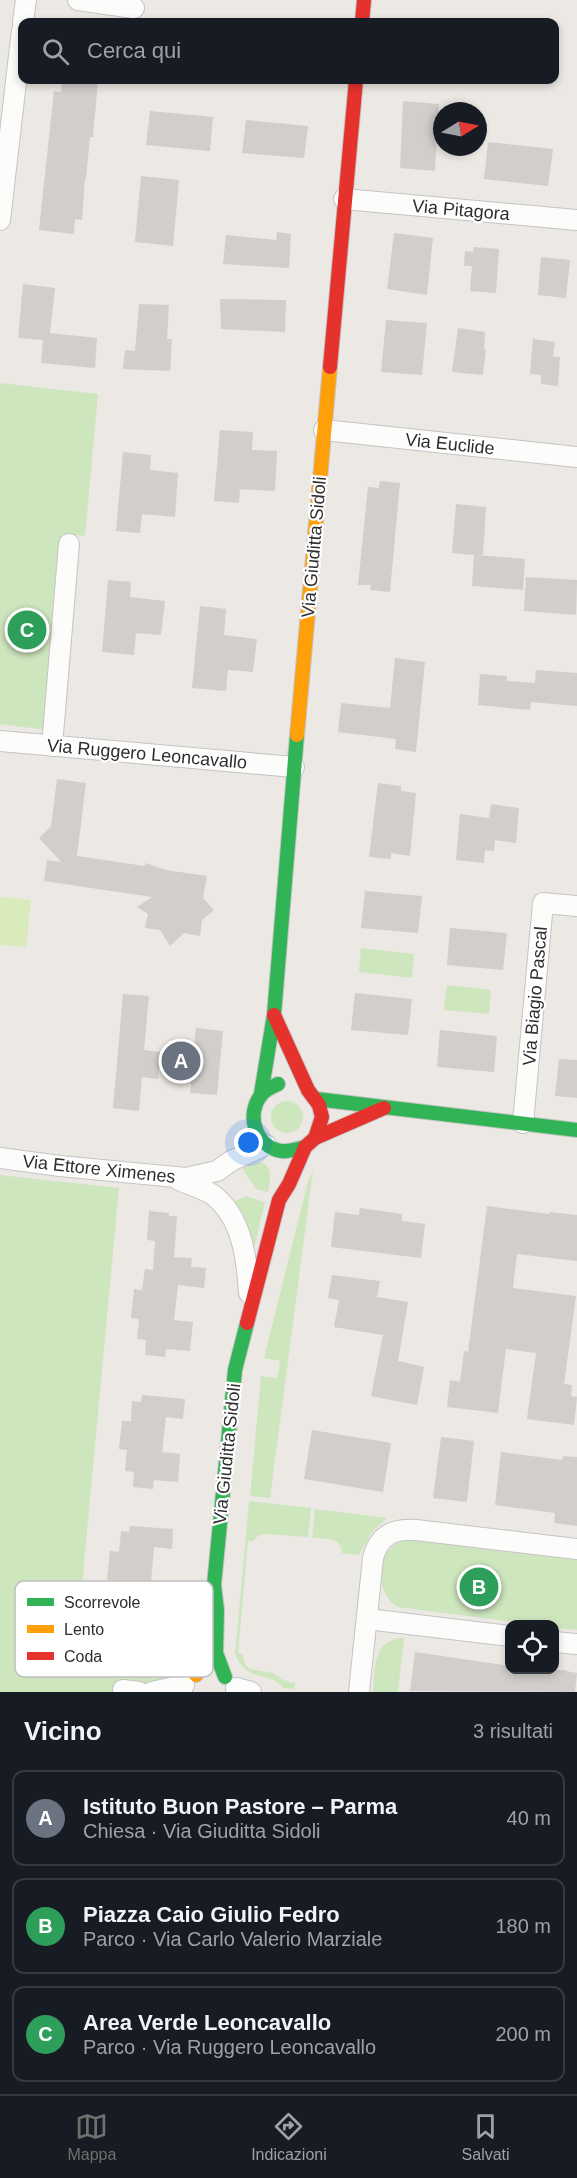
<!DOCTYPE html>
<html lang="it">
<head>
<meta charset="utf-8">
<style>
	body { margin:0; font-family:Helvetica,sans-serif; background:#242831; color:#f1f3f6 }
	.controls { position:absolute; right:18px; bottom:18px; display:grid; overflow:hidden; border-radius:12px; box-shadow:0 3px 9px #0003 }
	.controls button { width:54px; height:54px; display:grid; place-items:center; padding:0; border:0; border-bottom:2px solid #363941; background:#171b24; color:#f1f3f6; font:30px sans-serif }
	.compass { position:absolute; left:433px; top:102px; width:54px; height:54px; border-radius:50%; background:#171b24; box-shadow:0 3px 9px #0003; rotate:80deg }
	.you { position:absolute; left:249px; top:1143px; width:21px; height:21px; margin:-15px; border:4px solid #fff; border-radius:50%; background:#1a73e8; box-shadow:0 0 0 9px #1a73e833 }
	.badge { display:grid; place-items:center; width:39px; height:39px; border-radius:50%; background:#706f6e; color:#fff; font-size:20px; font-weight:700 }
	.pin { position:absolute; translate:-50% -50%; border:3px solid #fff; box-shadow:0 2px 6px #0006 }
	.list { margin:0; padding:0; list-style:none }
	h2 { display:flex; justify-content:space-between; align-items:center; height:78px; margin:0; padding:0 24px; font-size:26px }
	h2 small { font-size:20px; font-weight:400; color:#9ea1a6 }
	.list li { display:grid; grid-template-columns:39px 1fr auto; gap:18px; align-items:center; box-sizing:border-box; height:96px; margin:0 12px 12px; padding:0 12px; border:2px solid #363941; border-radius:12px }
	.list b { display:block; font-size:22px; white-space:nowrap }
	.list p { margin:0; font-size:20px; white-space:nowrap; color:#9ea1a6 }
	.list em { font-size:20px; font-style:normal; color:#9ea1a6 }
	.icon { flex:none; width:33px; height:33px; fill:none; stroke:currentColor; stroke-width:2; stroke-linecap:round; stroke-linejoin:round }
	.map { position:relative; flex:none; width:577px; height:1692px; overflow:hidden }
	.search { position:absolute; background:#171b24; box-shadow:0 3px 9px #0003; left:18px; right:18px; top:18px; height:66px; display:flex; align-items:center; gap:15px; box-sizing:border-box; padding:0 21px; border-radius:12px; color:#9ea1a6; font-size:22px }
	.sheet { height:402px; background:#171b24 }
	nav { display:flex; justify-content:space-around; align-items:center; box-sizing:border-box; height:84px; border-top:2px solid #363941; background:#171b24; font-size:16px; color:#9ea1a6 }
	nav a { display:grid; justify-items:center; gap:3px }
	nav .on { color:#706f6e }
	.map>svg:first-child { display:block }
</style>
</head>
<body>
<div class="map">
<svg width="577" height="1692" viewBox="0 0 577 1692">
	<rect width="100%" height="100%" fill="#ece8e4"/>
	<path fill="#cee6be" d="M0,383L98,394L85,536L63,534L46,730L0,724Z
		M361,948L414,954L412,978L359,972Z
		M447,985L491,990L489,1014L444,1010Z
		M271 1117a16 16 0 1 1 32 0a16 16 0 1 1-32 0Z
		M259,1162C274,1165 270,1181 268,1192L256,1189L242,1168Z
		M313,1171L270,1498L250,1496L261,1376L277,1378L280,1361L264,1358L308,1181Z
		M0,1175L119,1188L76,1650L183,1654L180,1692H0Z
		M246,1196L265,1202L255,1245L252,1246L231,1203Z
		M249,1501L311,1508L308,1537L265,1534L258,1536L253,1541H248L238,1653L243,1654L244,1662L249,1669L273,1673L283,1680L295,1683L294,1689L283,1688C272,1672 246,1683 235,1654Z
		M315,1509L387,1518L372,1532L359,1555L342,1553C342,1537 325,1539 312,1538Z
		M414,1539L577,1559V1630L555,1628L554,1624H529L398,1607C369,1590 378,1538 414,1539Z
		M400,1638H404L398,1692H373C375,1671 372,1642 400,1638Z"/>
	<path fill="#d9eabb" d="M0,897L31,900L26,947L0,945Z"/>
	<path fill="#d1cecb" d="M62,80H98L93,137H90L86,178H85L82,220L75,219L74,234L39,230L54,91L61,92Z
		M403,101L439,104L435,171L400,168Z
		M150,111L213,117L210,151L146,145Z
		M246,120L308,126L304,158L242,153Z
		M488,142L553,149L548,186L484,179Z
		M141,176L179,180L173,246L135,242Z
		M277,232L291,234L289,268L223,264L226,235L276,240Z
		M394,233L433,238L427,295L387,289Z
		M474,247L499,249L496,293L470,291L472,266H464L465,251L473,252Z
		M541,257L570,260L566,298L538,295Z
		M23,284L55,288L50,333L97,338L95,368L41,363L43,340L18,338Z
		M220,299L286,300L285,332L221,329Z
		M139,304L169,305L167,339H172L170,371L123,369L125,350L135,351Z
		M386,320L427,323L422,375L381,372Z
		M458,328L485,332L484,349H486L483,375L452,372Z
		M533,339L555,342L553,357H560L558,386L541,384V375L530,374Z
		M220,430L253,432L252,450L277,451L275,491L240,489L239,503L214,501Z
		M123,452L151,455L150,470L178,473L175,517L142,514L140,533L116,531Z
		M380,481L400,483L390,592L370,590L371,585H358L368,487L379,488Z
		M456,504L486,507L483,555H476L525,559L523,590L472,586L474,555L452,553Z
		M526,577L577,580L576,615L524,611Z
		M108,580L131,582L130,597L165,601L161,635L136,633L134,655L102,652Z
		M200,606L226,609L224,635L257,639L253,672L228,670L226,691L192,688Z
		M395,658L425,662L416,752L395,749L396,739L338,732L341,703L390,708Z
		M536,670L577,673V706L531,702L530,710L478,705L480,674L507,676V681L535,683Z
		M57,779L86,783L77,856L145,866V863L166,870L207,876L203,898L214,910L202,920L200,936L184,933L170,946L160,930L145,928L148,914L137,907L152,897L44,881L47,860L61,862L39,838L51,826Z
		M378,783L401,786V791L416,793L410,856L391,853V859L369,857Z
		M491,804L519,808L516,843L495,840L494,851L485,850L484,863L456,860L460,814L489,818Z
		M365,891L422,896L418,933L361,928Z
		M450,928L507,933L503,970L447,965Z
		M355,993L412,999L408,1035L351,1030Z
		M123,994L149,996L144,1050L193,1056L196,1028L223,1031L217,1095L190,1093L192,1070L159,1067L158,1079L142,1077L139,1111L113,1108Z
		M440,1030L497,1036L494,1072L437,1067Z
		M559,1059L577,1060V1098L555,1096Z
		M487,1206L550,1214V1212L577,1215V1261L517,1254L513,1288L576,1296L564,1384L572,1385L571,1396L577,1397L574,1425L527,1419L536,1353L506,1349L498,1413L447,1407L450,1380L460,1382L464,1351L468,1352Z
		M360,1208L402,1214V1221L425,1224L421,1258L331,1247L335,1212L359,1215Z
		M149,1211L169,1213V1216H177L174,1257L192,1258L191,1267L206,1268L204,1288L178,1285L174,1320L193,1322L190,1351L166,1349L165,1357L145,1355L146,1340L137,1339L139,1319L131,1318L134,1289L142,1290L145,1269L153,1270L155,1241L147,1240Z
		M332,1275L380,1281L377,1297L408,1302L398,1361L424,1367L417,1405L371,1396L383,1335L334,1327L339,1300L328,1298Z
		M142,1395L185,1399L183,1419L166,1417L162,1452L180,1454L178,1482L154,1480L153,1489L133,1487L134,1472L125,1471L127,1450L119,1449L122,1421H131L132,1401L141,1402Z
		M312,1430L391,1443L383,1492L304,1479Z
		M441,1437L474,1441L467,1502L433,1498Z
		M501,1452L562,1460L563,1456L577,1457V1526L554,1523L555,1513L495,1505Z
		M130,1526L173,1529L172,1549L154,1547L151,1582L169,1584L166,1613L143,1611L141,1619L121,1617L122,1602L113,1601L115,1580H107L110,1551L119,1552L121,1531L129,1532Z
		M415,1652L510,1666V1670H566V1671L577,1673L575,1692L410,1691Z"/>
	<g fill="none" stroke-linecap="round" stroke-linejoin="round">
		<defs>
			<path id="street" d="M78,0L134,8
				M23,22L26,0
				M344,199L577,220
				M0,220L22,30
				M324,430L577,457
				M0,741L294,767
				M52,746L69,544
				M523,1123L543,903L577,906
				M0,1158L60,1166L186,1178L217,1171L231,1161L266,1145
				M179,1180C189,1185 203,1188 213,1195C242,1217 247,1259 249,1293
				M367,1619L510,1636
				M554,1642L577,1644
				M236,1688L251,1692
				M123,1690L139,1692
				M152,1692L184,1685
				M359,1692L373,1558C379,1535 394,1528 416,1530L577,1549"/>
			<path id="fast" d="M278,1084C272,1087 266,1089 262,1094C245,1114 255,1146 281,1151C289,1152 297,1149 305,1147
				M261,1094L274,1015L297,735
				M316,1099L577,1130
				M225,1677L216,1653L217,1610L214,1585L235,1370L247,1323"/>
			<path id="slow" d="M297,735L330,367
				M196,1675L204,1629"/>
			<path id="jam" d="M362,22L364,0
				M330,367L356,80
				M315,1138L384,1108
				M247,1323L279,1200L289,1184L305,1147L315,1138L322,1117L319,1105L308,1090L274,1015"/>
		</defs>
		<use href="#street" stroke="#c5c4c5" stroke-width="22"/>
		<use href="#fast" stroke="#c5c4c5" stroke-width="16"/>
		<use href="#slow" stroke="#c5c4c5" stroke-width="16"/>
		<use href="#jam" stroke="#c5c4c5" stroke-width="16"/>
		<use href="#street" stroke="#fcfcfb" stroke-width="20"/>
		<use href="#fast" stroke="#30b455" stroke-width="14"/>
		<use href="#slow" stroke="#ff9f0a" stroke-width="14"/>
		<use href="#jam" stroke="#e5322d" stroke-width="14"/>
	</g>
	<g text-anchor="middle" stroke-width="4.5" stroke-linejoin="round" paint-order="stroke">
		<g font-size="18" fill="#2e2e2e" stroke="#fff">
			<text transform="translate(461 210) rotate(5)" y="6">Via Pitagora</text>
			<text transform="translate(450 444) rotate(6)" y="6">Via Euclide</text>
			<text transform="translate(314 547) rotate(-85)" y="6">Via Giuditta Sidoli</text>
			<text transform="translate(147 754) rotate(5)" y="6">Via Ruggero Leoncavallo</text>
			<text transform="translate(535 996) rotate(-85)" y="6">Via Biagio Pascal</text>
			<text transform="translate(99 1169) rotate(6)" y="6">Via Ettore Ximenes</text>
			<text transform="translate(227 1454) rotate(-84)" y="6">Via Giuditta Sidoli</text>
		</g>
	</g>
	<rect x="15" y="1581" width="198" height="96" rx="9" fill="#fff" stroke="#c0c0c0" stroke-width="1.5"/>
	<rect x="27" y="1598" width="27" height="8" fill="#30b455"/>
	<rect x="27" y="1625" width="27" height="8" fill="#ff9f0a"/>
	<rect x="27" y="1652" width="27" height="8" fill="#e5322d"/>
	<g font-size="16" fill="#2e2e2e">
		<text x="64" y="1608">Scorrevole</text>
		<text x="64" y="1635">Lento</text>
		<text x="64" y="1662">Coda</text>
	</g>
</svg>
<div class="controls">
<button><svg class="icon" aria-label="locate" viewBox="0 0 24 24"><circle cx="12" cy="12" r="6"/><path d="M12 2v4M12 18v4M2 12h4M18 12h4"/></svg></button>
</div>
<svg class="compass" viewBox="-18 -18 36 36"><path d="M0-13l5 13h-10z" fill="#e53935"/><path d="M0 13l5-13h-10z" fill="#9ea1a6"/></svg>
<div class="you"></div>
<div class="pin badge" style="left:181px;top:1061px;background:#6b7280">A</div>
<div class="pin badge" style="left:479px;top:1587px;background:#2e9e5b">B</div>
<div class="pin badge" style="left:27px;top:630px;background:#2e9e5b">C</div>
<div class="search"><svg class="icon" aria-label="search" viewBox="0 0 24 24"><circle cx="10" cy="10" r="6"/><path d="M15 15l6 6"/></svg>Cerca qui</div>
</div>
<section class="sheet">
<h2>Vicino<small>3 risultati</small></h2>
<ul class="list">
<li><span class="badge" style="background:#6b7280">A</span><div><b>Istituto Buon Pastore – Parma</b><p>Chiesa · Via Giuditta Sidoli</p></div><em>40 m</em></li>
<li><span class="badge" style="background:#2e9e5b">B</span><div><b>Piazza Caio Giulio Fedro</b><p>Parco · Via Carlo Valerio Marziale</p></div><em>180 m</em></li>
<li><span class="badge" style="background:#2e9e5b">C</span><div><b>Area Verde Leoncavallo</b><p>Parco · Via Ruggero Leoncavallo</p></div><em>200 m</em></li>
</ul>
</section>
<nav>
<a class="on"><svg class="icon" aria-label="map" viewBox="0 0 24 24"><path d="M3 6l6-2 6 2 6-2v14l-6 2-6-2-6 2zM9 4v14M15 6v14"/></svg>Mappa</a>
<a><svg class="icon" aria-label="directions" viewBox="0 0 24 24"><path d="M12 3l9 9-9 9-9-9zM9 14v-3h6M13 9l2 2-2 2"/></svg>Indicazioni</a>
<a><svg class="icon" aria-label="saved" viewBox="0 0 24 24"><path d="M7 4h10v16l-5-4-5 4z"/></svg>Salvati</a>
</nav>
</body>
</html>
